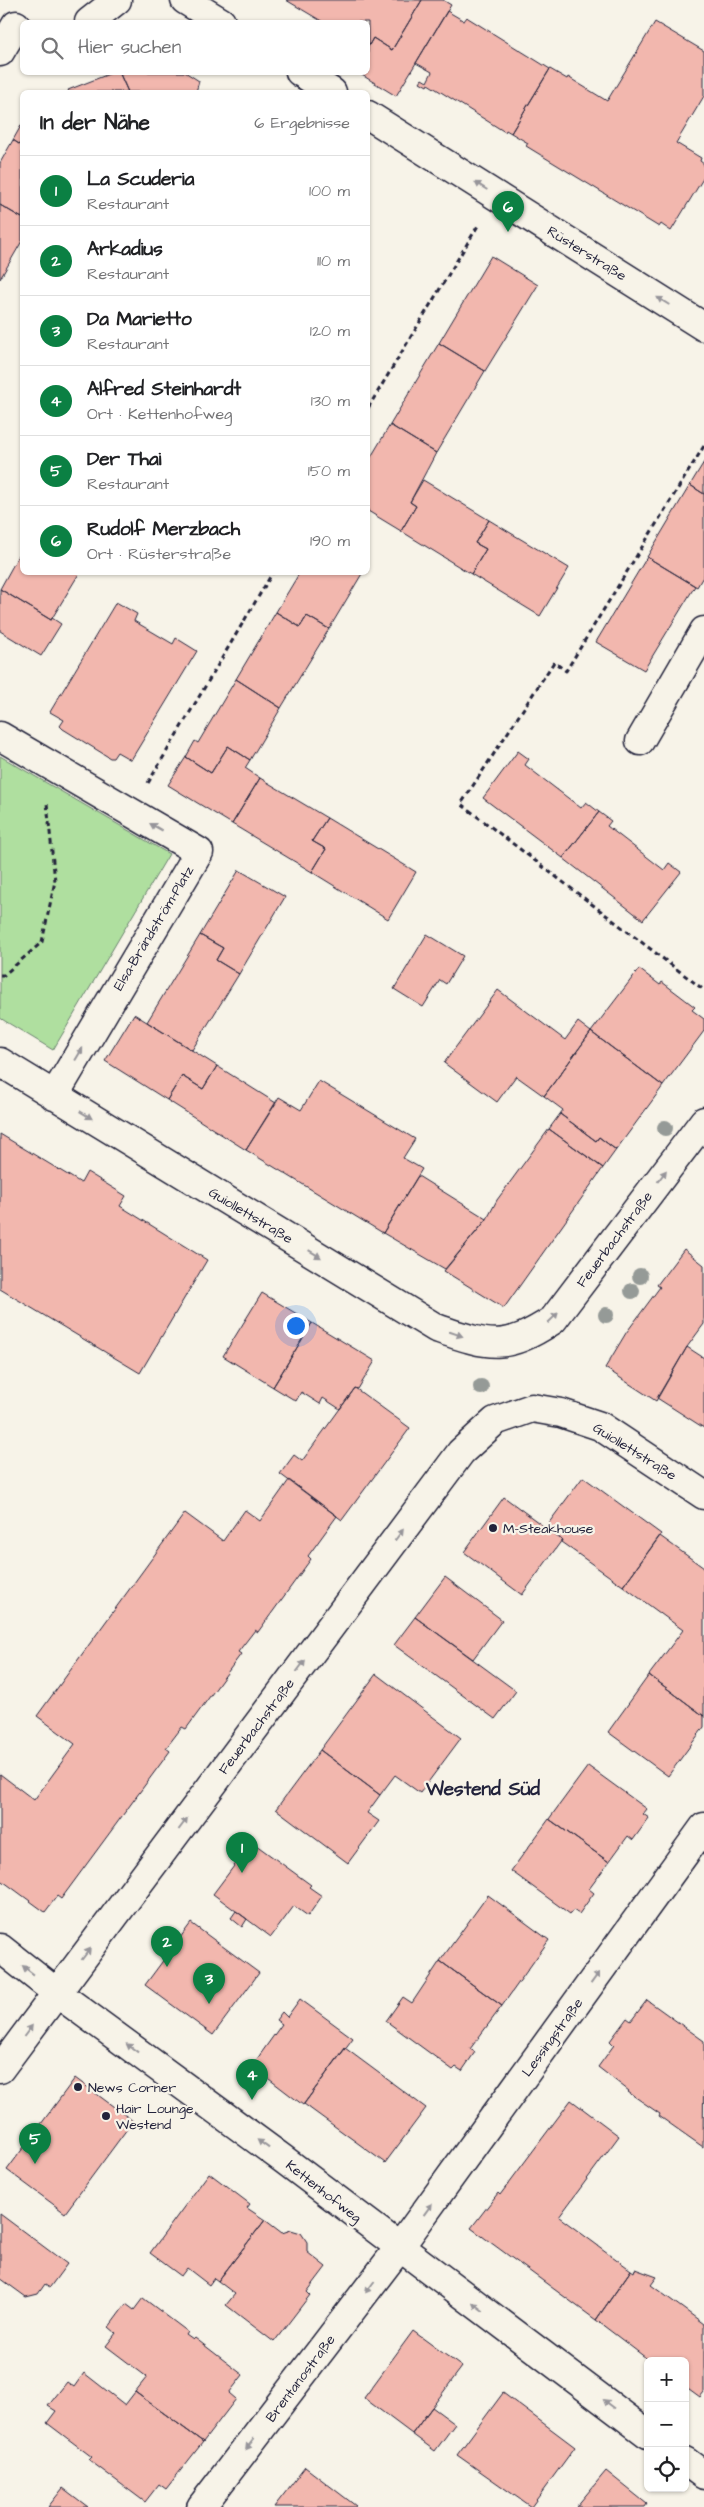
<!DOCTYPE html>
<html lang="de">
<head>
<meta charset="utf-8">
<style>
	body { margin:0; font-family:"Architects Daughter",sans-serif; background:#f2f2f2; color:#202124 }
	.controls { position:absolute; right:15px; bottom:15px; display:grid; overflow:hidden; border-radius:8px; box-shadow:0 1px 4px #0004 }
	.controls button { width:45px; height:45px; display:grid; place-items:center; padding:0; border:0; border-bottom:1px solid #e0e0e0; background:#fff; color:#202124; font:25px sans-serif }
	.you { position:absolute; left:295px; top:1325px; width:18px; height:18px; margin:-12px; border:4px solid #fff; border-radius:50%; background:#1a73e8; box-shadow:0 0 0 8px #1a73e833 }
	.badge { display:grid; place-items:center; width:32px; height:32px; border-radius:50%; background:#0b8043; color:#fff; font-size:16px; font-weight:700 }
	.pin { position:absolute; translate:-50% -41px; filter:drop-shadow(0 1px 2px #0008) }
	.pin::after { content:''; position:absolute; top:26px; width:18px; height:15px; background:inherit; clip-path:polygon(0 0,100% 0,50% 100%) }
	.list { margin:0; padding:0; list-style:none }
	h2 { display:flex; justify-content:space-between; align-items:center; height:65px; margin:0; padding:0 20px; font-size:21px }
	h2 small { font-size:16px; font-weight:400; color:#757577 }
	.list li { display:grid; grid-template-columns:32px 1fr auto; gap:15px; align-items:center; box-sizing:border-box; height:70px; padding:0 20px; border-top:1px solid #e0e0e0 }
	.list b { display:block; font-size:19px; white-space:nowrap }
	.list p { margin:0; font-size:16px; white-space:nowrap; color:#757577 }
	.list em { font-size:16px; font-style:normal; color:#757577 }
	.icon { flex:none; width:28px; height:28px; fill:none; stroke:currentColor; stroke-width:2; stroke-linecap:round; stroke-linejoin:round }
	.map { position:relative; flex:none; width:704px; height:2507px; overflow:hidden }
	.search { position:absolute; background:#fff; box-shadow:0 1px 4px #0004; left:20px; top:20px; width:350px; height:55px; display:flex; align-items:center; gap:12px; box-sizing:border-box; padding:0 18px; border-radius:8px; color:#757577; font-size:19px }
	.panel { position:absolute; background:#fff; box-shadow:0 1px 4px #0004; left:20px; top:90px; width:350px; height:485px; border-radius:8px }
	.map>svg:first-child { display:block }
</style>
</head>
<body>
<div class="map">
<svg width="704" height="2507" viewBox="0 0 704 2507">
	<rect width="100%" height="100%" fill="#f7f3e8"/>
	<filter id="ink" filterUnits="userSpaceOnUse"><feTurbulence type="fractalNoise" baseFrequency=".02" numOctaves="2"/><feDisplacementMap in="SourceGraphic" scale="10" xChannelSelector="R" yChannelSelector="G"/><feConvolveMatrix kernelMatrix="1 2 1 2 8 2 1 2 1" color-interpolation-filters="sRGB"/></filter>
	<g filter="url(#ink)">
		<path fill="#afdf9f" stroke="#68806d" d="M0,756L169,854L53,1050L0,1018Z"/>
		<path fill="#f2b7ae" stroke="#22223b" d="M286,0H422L392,50L373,38L368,47V22H323Z
			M422,0H443L451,5L396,96L357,72H368V47L373,38L392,50Z
			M447,11L464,21L467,17L468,18L550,69L511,133L506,130L505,132L428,84L427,86L420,82L422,79L427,82L432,72L416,63Z
			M655,22L704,51V96L676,143L701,158L700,161L704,164V177L671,231L661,224L659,227L526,146L528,143L511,133L550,69L567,79L568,77L607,101Z
			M114,72H119L128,92H69L68,90Z
			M124,72H185L199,81L196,92H128L120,74Z
			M22,124V146L13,140Z
			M13,140L22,146V218L0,205V163Z
			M0,205L22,218V241L0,279Z
			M491,256L538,285L485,371L439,343Z
			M439,343L485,371L436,453L390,425Z
			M390,425L436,453L410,502L416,506L401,531L368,511V462Z
			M704,462V494L690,485Z
			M423,480L489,520L475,543L486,549L471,574L401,531L416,506L410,502Z
			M690,485L704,494V575L697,587L647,557Z
			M489,520L569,568L540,616L471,574L486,549L475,543Z
			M22,549V572H80L51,620L0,589Z
			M647,557L695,586L644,670L596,642Z
			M300,572H363L329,629L307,616L300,627L276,612Z
			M0,589L51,620L52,618L61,624L41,656L0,631Z
			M116,602L137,614L134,621L173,644L176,638L197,651L131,760L117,752L113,758H110L63,729L60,726L64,720L50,712Z
			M276,612L300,627L307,616L329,629L281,708L236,679Z
			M236,679L281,708L250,760L228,746L211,773L186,757L195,741L198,743Z
			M228,746L250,760L245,768L260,778L232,824L168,785L186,757L211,773Z
			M518,751L529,759L525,765L581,808L586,802L599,812L563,858L483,798Z
			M260,778L327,818L312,841L326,849L312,872L232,824Z
			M599,812L611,821L607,826L664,870L669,863L681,872L643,920L563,858Z
			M327,818L416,872L388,919L312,872L326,849L312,841Z
			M239,870L285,897L239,974L216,960L223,948L200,935Z
			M427,934L463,956L446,984L440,980L423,1007L394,989Z
			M200,935L223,948L216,960L239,974L192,1050L147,1022Z
			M639,969L660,985L662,982L695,1007L692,1010L704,1019V1031L663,1086L591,1032Z
			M498,990L565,1040L578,1022L591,1032L544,1096L516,1076L497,1102L444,1063Z
			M134,1014L217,1066L203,1089L182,1076L167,1100L105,1061Z
			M591,1032L663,1086L616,1150L599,1137L596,1141L560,1114L563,1110L544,1096Z
			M217,1066L276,1103L246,1150L167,1100L182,1076L203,1089Z
			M319,1081L415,1139L403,1158L422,1169L383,1233L246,1150L279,1097L301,1110Z
			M560,1114L596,1141L599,1137L616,1150L603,1168L549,1129Z
			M549,1129L603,1168L504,1308L444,1271L487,1219L497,1200Z
			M0,1134L81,1183L87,1172L126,1196L120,1206L207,1260L140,1373L0,1289Z
			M418,1176L487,1219L445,1269L383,1233Z
			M684,1249L704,1265V1324L687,1347L656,1401L605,1368L626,1333L660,1287L657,1285Z
			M262,1293L312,1323L273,1387L223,1356Z
			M312,1323L375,1361L358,1389L355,1388L340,1409L323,1398L320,1404L301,1392L296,1401L273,1387Z
			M687,1347L704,1358V1428L657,1398Z
			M355,1388L410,1428L342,1520L280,1474L294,1455L302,1461Z
			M583,1477L661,1534L623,1586L561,1542L562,1540L545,1528Z
			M289,1480L337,1516L308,1556L311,1559L258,1632L255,1630L238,1652L241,1654L186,1729L182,1727L166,1748L170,1751L61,1899L57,1896L45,1912L0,1879V1774L34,1800L75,1744L37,1716L185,1513L223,1541L245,1510L260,1521Z
			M504,1497L562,1540L522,1595L464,1552Z
			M660,1536L704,1568V1716L649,1675L683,1630L623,1586Z
			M445,1577L502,1620L473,1659L415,1617Z
			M415,1617L516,1691L495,1719L394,1645Z
			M376,1674L461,1738L420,1793L395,1775L380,1795L320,1750Z
			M649,1675L704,1716V1727L668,1776L608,1732Z
			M320,1750L380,1795L367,1813L379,1821L348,1863L276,1809Z
			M588,1766L647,1809L643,1814L649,1818L633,1840L628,1836L609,1862L549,1819Z
			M549,1819L609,1862L589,1889L594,1893L579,1914L573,1910L570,1914L511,1871Z
			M252,1842L311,1885L309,1887L322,1896L308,1916L294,1906L271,1937L213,1894Z
			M488,1895L549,1940L502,2006L440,1961Z
			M236,1911L247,1919L242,1927L231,1918Z
			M191,1923L259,1973L213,2035L145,1985Z
			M440,1961L502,2006L470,2049L475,2052L462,2071L456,2067L453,2070L386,2021L403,1997L412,2003Z
			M300,1999L353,2038L303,2105L252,2066L282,2024L276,2020L282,2012L287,2017Z
			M647,2000L704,2041L703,2147L659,2116L660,2114L628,2092L629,2091L598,2067L614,2045L610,2041L627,2018L631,2021Z
			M345,2048L426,2108L385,2163L304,2104Z
			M75,2078L133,2121L65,2213L7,2170Z
			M571,2100L619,2136L559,2217L631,2270L596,2320L471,2228L498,2193L500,2195Z
			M209,2173L250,2204L247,2208L265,2220L218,2281L214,2278L209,2285L187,2268L181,2276L150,2253Z
			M0,2214L67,2264L50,2287L45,2284L38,2294L26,2297L0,2278Z
			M265,2220L282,2233L291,2230L301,2233L307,2242V2252L326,2267L307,2292L310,2295L274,2342L226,2305L235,2294L218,2281Z
			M635,2269L657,2277L651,2285L704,2324V2392L700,2397L685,2386V2361H650L596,2320L631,2270L634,2272Z
			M143,2298L188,2332L186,2335L193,2340L195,2338L243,2375L229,2393L236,2399L203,2442L135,2392L147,2377L106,2346L116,2333L109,2327L126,2304L134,2310Z
			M413,2331L462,2367L412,2434L364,2398Z
			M84,2373L125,2405L135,2392L203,2442L166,2489L159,2484L145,2502L89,2460L92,2457L47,2423L56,2411L48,2406L67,2382L74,2387Z
			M503,2393L575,2447L531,2507L457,2455Z
			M432,2407L455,2424L435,2451L412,2434Z
			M305,2467L356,2506L355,2507H274Z
			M606,2471L647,2504L645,2507H576Z
			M63,2488L88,2507H48Z"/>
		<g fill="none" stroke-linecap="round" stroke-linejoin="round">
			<defs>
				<path id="minor" d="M185,0L221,22
					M89,22L117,0
					M0,52L16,25
					M300,72L332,92
					M368,115L704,327
					M0,736L199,852L54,1096
					M640,741L704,631
					M0,1062L436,1328C490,1346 504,1352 553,1320L704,1121
					M0,1948L57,1993L283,2159L648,2434
					M0,2069L461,1452L495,1421L532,1408L561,1413L600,1426L704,1495
					M685,2461L704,2475
					M201,2507L399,2248L704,1827"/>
			</defs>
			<use href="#minor" stroke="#22223b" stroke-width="31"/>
			<path stroke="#22223b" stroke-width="3" stroke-dasharray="5 4" stroke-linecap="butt" d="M368,408L479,224
				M704,446L566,671L554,662L461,804L704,990
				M148,783L273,572
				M0,975H4L42,942L55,881L47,803"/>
			<use href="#minor" stroke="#f7f3e8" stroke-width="28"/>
		</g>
		<g fill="#959a97">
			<circle cx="665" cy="1128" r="8"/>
			<circle cx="640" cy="1276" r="8"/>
			<circle cx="632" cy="1291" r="8"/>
			<circle cx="606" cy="1315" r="8"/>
			<circle cx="481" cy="1387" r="8"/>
		</g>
		<defs><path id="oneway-solid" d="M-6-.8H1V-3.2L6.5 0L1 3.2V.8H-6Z" transform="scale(1.25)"/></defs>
		<g fill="#97959a">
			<use href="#oneway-solid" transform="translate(481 186) rotate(-148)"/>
			<use href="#oneway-solid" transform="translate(663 301) rotate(-148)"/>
			<use href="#oneway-solid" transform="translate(156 827) rotate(-150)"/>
			<use href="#oneway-solid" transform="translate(79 1054) rotate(-59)"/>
			<use href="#oneway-solid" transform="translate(86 1115) rotate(31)"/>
			<use href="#oneway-solid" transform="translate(662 1176) rotate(-53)"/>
			<use href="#oneway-solid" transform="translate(315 1254) rotate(31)"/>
			<use href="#oneway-solid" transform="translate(553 1318) rotate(-44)"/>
			<use href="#oneway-solid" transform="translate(456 1334) rotate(19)"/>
			<use href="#oneway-solid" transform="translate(399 1535) rotate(-53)"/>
			<use href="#oneway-solid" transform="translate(301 1666) rotate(-53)"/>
			<use href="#oneway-solid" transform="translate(183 1824) rotate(-53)"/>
			<use href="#oneway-solid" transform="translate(86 1954) rotate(-53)"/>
			<use href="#oneway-solid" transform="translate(28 1970) rotate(-142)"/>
			<use href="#oneway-solid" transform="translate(595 1978) rotate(-54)"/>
			<use href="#oneway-solid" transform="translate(28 2031) rotate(-53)"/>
			<use href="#oneway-solid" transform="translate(132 2048) rotate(-144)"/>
			<use href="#oneway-solid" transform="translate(263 2144) rotate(-144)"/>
			<use href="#oneway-solid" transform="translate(428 2209) rotate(-54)"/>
			<use href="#oneway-solid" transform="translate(370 2287) rotate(127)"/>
			<use href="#oneway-solid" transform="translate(478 2307) rotate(-143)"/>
			<use href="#oneway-solid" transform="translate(609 2404) rotate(-143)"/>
			<use href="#oneway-solid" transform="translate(250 2444) rotate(127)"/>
		</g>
	</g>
	<g fill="#22223b" stroke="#f7f3e8" stroke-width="2">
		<circle cx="493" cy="1528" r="5"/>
		<circle cx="78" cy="2087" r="5"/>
		<circle cx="106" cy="2116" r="5"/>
	</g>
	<g text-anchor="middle" stroke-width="4.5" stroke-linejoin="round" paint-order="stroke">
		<g font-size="14" fill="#22223b" stroke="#f7f3e8">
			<text transform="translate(587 253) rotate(32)" y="5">Rüsterstraße</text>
			<text transform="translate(153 928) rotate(-59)" y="5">Elsa-Brändström-Platz</text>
			<text transform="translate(251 1215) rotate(31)" y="5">Guiollettstraße</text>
			<text transform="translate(614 1239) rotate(-53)" y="5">Feuerbachstraße</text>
			<text transform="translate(635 1451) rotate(32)" y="5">Guiollettstraße</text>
			<text transform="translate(256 1726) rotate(-53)" y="5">Feuerbachstraße</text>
			<text transform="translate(552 2037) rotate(-54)" y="5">Lessingstraße</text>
			<text transform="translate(324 2191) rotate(38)" y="5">Kettenhofweg</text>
			<text transform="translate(300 2378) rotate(-53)" y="5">Brentanostraße</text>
		</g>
		<g font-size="14" fill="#22223b" stroke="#f7f3e8" text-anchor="start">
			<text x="503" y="1533">M-Steakhouse</text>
			<text x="88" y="2092">News Corner</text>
			<text x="116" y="2113">Hair Lounge<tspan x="116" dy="16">Westend</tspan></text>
		</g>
		<g font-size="19" font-weight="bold" fill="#22223b" stroke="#f7f3e8">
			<text x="483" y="1795">Westend Süd</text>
		</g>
	</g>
</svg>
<div class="controls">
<button>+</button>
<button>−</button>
<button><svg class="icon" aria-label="locate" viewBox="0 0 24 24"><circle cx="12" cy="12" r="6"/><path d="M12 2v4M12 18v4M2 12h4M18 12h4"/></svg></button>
</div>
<div class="you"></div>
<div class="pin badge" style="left:242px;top:1873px">1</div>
<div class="pin badge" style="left:167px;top:1967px">2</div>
<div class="pin badge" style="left:209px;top:2004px">3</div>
<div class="pin badge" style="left:252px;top:2100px">4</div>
<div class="pin badge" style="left:35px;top:2164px">5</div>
<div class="pin badge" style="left:508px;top:232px">6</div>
<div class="search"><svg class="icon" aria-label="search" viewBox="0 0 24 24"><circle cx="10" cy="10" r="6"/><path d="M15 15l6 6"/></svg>Hier suchen</div>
<section class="panel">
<h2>In der Nähe<small>6 Ergebnisse</small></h2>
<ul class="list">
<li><span class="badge">1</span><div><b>La Scuderia</b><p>Restaurant</p></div><em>100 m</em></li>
<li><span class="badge">2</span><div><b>Arkadius</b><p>Restaurant</p></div><em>110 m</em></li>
<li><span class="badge">3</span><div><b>Da Marietto</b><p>Restaurant</p></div><em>120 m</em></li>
<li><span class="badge">4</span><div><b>Alfred Steinhardt</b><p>Ort · Kettenhofweg</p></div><em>130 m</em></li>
<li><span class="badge">5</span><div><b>Der Thai</b><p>Restaurant</p></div><em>150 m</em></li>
<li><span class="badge">6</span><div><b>Rudolf Merzbach</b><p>Ort · Rüsterstraße</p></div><em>190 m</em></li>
</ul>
</section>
</div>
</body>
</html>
